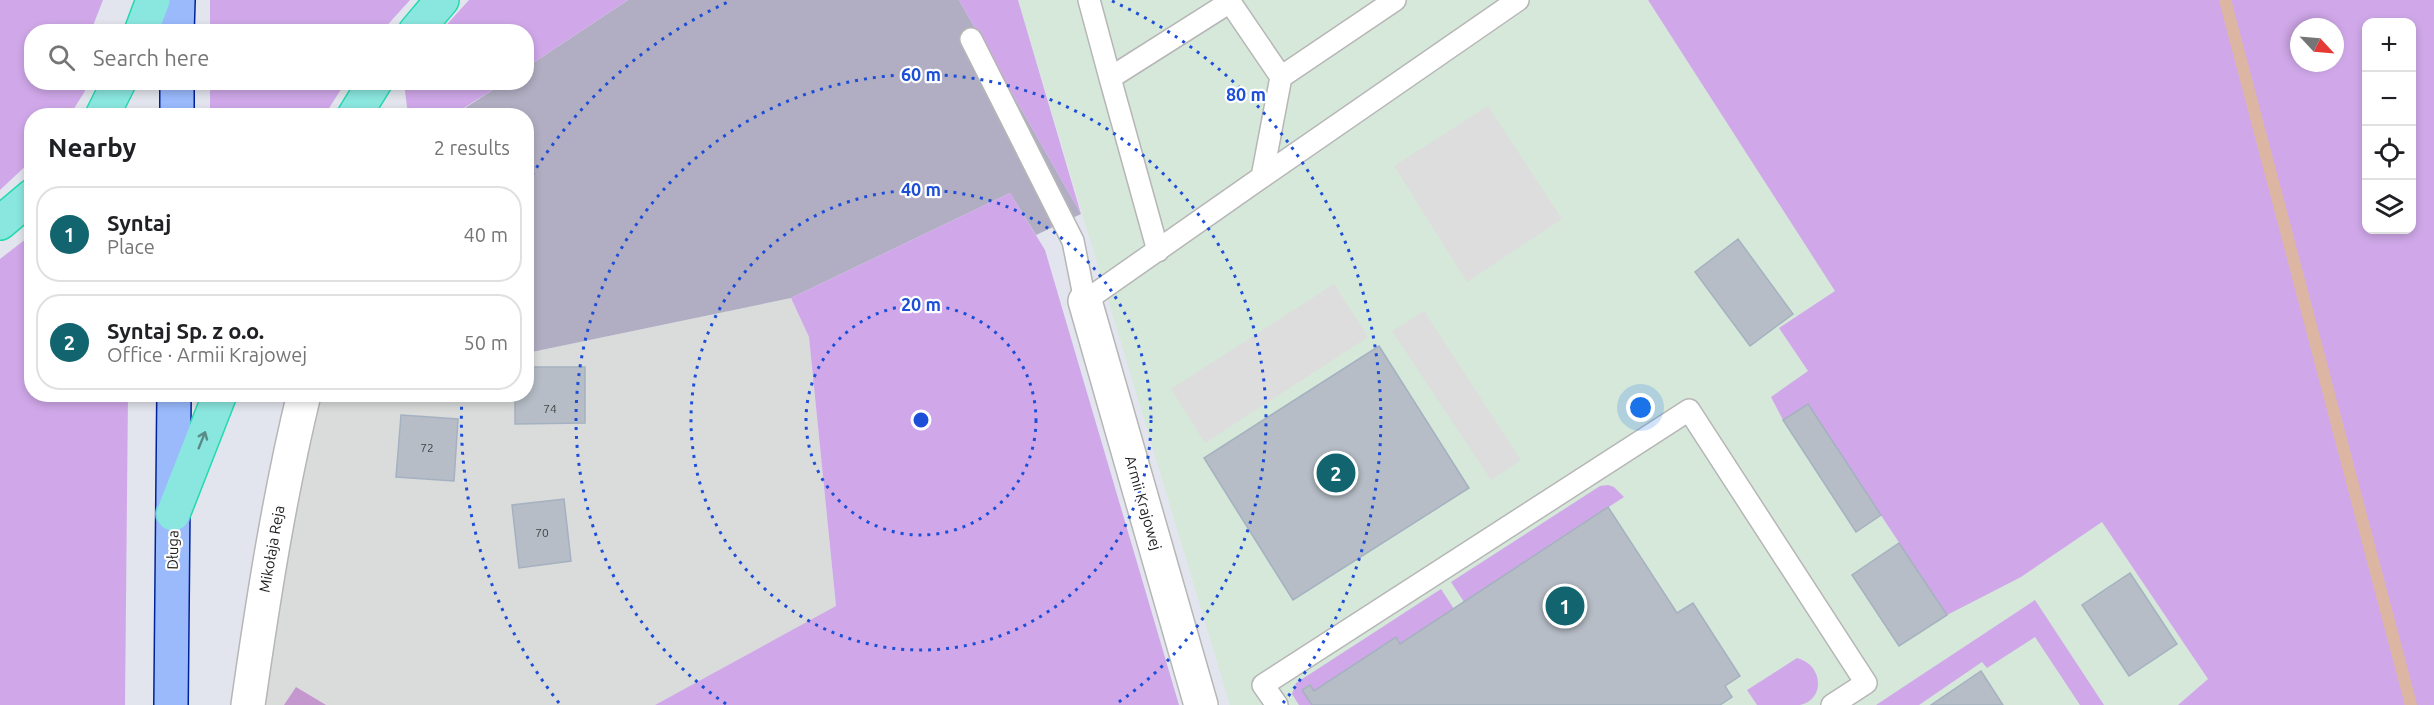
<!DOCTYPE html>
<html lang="en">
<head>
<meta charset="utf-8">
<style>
	body { margin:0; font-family:Ubuntu,sans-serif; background:#f6f6f6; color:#202124 }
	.controls { position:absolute; right:18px; top:18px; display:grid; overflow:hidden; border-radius:12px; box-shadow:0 3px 9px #0003 }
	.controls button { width:54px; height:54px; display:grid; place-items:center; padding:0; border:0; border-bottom:2px solid #e0e0e0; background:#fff; color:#202124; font:30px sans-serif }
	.compass { position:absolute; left:2290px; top:18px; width:54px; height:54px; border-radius:50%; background:#fff; box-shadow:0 3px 9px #0003; rotate:116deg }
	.you { position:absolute; left:1641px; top:408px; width:21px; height:21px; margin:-15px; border:4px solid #fff; border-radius:50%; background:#1a73e8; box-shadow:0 0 0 9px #1a73e833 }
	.badge { display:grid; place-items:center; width:39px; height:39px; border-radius:50%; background:#12646f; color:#fff; font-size:20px; font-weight:700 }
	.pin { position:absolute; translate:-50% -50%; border:3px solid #fff; box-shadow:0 2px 6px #0006 }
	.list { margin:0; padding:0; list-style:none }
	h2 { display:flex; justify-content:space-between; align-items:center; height:78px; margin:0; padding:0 24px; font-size:26px }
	h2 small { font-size:20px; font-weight:400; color:#757577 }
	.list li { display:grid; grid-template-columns:39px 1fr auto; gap:18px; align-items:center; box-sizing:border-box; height:96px; margin:0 12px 12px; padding:0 12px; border:2px solid #e0e0e0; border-radius:24px }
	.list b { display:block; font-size:22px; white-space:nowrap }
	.list p { margin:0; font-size:20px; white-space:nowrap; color:#757577 }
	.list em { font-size:20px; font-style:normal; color:#757577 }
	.icon { flex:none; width:33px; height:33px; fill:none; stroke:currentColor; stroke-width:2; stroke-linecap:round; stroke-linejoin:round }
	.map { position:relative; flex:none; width:2434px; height:705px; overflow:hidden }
	.search { position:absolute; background:#fff; box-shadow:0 3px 9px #0003; left:24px; top:24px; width:510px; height:66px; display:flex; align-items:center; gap:15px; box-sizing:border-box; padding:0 21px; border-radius:24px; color:#757577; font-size:22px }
	.panel { position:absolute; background:#fff; box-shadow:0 3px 9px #0003; left:24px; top:108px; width:510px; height:294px; border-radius:24px }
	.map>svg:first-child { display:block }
</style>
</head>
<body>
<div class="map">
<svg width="2434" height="705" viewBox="0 0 2434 705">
	<rect width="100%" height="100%" fill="#e3e5ee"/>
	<path fill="#dadbdb" d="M791,298L809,337L836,607L655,705H259L290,520L319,395L526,394L527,353Z"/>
	<path fill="#d5e8da" d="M1018,0H1648L2021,577L2102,522L2208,679L2178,705H1230Z"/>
	<path fill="#b1aec3" d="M628,0H959L1081,214L1036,235L1010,193L791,298L527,353L526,116H453L503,83L526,82L527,67Z"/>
	<path fill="#d0a8e9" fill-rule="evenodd" d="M0,0H103L91,31L32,32V82L80,83L85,91L70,115L32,116L31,161L0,190Z
		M210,0H410L382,31L210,32Z
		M469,0H628L527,67L526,32L441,31Z
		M959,0H1018L1081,214Z
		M1648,0H2434V705H2178L2208,679L2102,522L2021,577L1947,615L1808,405L1783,420L1771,397L1808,371L1779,328L1835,291ZM2366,22H2412V230H2366ZM2299,27H2335V63H2299Z
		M210,83V82L345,83L324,116L210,115Z
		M404,83V82L503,83L453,115H408Z
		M1010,193L1045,250L1179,705H655L836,606L809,337L791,298Z
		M31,235L32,394L128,395L125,705H0V259Z
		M1608,485L1614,487L1624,497L1464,602L1451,582L1600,486Z
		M1441,589L1454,609L1400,644L1396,638L1314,691L1309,685L1302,690L1312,705H1299L1292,694L1296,683Z
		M2035,600L2104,705H2080L2035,637L1987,668L1982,662L1919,705H1876Z
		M1797,658C1824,665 1825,700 1800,705C1787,705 1770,705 1757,705L1747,690Z"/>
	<path fill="#c497ce" d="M296,687L326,705H284Z"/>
	<path fill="#ddd" d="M1488,106L1562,219L1467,282L1394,166Z
		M1334,284L1368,337L1205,443L1171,389Z
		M1424,311L1521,460L1491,480L1392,331Z"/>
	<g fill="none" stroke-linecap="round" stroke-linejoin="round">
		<path stroke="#dcb6a3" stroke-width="12" d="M2225,0L2411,705"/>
	</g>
	<path fill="#b6bdc6" stroke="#a5b1c0" stroke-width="1.5" d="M1738,239L1793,314L1750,346L1695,272Z
		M1379,346L1469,488L1293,600L1204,458Z
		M526,367H585V423L515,424V394H526Z
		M1808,404L1881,515L1856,532L1783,420Z
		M401,415L458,419L454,481L396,477Z
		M564,499L571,561L519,568L512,505Z
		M1608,507L1677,613L1693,603L1740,676L1725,686L1732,697L1720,705H1312L1302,690L1310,685L1314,691L1396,637L1400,644Z
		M1899,543L1947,615L1899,646L1852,575Z
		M2130,573L2177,644L2129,676L2082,605Z
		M1981,671L2003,705H1931Z"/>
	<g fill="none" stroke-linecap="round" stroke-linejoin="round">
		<defs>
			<path id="lane" d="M1089,0L1110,78
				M971,39L1073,241L1085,301L1262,177L1281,77L1395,0
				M1262,177L1518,0
				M1158,251L1110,78L1230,2L1281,77
				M1277,705L1263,685L1689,410L1866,683L1832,705"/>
			<path id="street" d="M1085,301L1201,705
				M248,705C263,600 279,497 304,394"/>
			<path id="primary" d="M177,32L178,0
				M177,116V82
				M171,705L174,394"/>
			<path id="highway" d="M141,32L153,0
				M415,32L442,0
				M102,116L119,82
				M354,116L375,82
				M0,223L32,196
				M173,514L220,394"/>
		</defs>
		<use href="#lane" stroke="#b6b6b6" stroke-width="24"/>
		<use href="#street" stroke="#b6b6b6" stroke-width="36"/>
		<use href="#primary" stroke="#002296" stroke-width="36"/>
		<use href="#highway" stroke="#23d9ae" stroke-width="36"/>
		<use href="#lane" stroke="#fff" stroke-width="21"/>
		<use href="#street" stroke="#fff" stroke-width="33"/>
		<use href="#primary" stroke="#9abafc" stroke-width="33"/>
		<use href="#highway" stroke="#8ae7df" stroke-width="33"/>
	</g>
	<defs><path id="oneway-shaft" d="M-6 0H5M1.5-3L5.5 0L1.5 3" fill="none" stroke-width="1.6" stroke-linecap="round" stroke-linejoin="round" transform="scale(1.5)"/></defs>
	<use stroke="#598c88" href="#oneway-shaft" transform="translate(202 440) rotate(-68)"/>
	<g fill="none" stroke="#1d4ed8" stroke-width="3" stroke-dasharray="3 6">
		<circle cx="921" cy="420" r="115"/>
		<circle cx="921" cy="420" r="230"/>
		<path d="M726 704A345 345 0 1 1 1116 704"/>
		<path d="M559 703A460 460 0 0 1 462 396M527 183A460 460 0 0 1 730 1M1112 1A460 460 0 0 1 1283 703"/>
	</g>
	<g text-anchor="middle" stroke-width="4.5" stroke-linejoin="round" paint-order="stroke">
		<g font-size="12" fill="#434547">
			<text x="550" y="413">74</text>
			<text x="427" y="452">72</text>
			<text x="542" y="537">70</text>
		</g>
		<g font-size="15" fill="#1d1d1d" stroke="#fff">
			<text transform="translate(1143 503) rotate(74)" y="5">Armii Krajowej</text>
			<text transform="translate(272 549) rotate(-80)" y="5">Mikołaja Reja</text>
			<text transform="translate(173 550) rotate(-89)" y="5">Długa</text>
		</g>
	</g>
	<circle cx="921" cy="420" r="9" fill="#1d4ed8" stroke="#fff" stroke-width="3"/>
	<g font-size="18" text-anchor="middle" font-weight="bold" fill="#1d4ed8" stroke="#fff" stroke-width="4.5" stroke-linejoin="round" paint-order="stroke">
		<text x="921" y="81">60 m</text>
		<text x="1246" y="101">80 m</text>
		<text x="921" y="196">40 m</text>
		<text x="921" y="311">20 m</text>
	</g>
</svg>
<div class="controls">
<button>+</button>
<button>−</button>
<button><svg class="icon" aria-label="locate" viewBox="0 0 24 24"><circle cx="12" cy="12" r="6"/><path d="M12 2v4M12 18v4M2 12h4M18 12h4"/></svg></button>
<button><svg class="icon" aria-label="layers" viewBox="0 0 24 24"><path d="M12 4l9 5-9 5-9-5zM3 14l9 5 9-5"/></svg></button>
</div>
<svg class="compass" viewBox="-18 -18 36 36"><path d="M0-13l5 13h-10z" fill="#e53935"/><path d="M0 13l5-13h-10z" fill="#757577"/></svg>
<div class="you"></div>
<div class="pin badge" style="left:1565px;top:606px">1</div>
<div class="pin badge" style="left:1336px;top:473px">2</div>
<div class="search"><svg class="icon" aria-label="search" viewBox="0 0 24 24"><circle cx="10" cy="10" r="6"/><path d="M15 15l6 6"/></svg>Search here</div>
<section class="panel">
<h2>Nearby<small>2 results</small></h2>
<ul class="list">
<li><span class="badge">1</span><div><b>Syntaj</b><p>Place</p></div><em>40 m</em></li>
<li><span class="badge">2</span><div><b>Syntaj Sp. z o.o.</b><p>Office · Armii Krajowej</p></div><em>50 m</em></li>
</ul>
</section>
</div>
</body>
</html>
